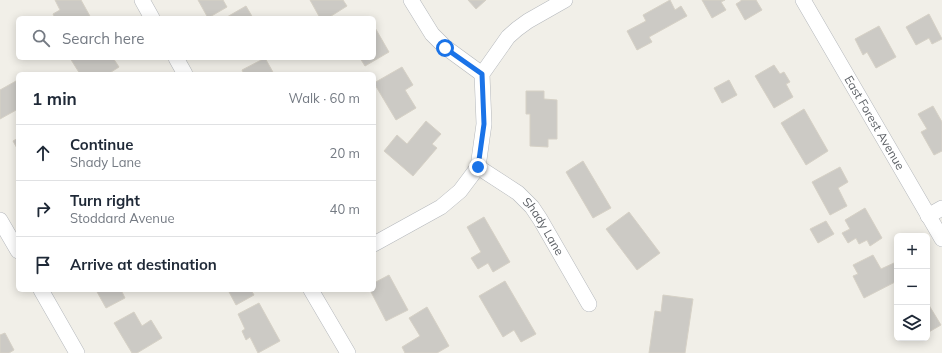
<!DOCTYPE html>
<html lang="en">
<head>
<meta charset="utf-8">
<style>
	body { margin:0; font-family:Mulish,sans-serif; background:#f2f2f3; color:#1f2937 }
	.controls { position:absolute; right:12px; bottom:12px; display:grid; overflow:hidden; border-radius:6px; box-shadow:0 2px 10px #0003 }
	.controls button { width:36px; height:36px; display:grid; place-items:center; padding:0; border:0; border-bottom:1px solid #e0e1e3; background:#fff; color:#1f2937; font:20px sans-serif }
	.stop { position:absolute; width:12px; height:12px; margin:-9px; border:3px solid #1a73e8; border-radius:50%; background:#fff }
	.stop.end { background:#1a73e8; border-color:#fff; box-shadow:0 1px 4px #0008 }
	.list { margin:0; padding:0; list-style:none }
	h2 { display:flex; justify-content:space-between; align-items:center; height:52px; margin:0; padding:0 16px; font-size:17px }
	h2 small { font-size:13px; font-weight:400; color:#747a83 }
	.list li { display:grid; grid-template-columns:26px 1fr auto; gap:12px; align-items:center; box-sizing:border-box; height:56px; padding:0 16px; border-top:1px solid #e0e1e3 }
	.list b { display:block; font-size:15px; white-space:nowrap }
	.list p { margin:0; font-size:13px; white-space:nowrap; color:#747a83 }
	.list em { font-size:13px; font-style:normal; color:#747a83 }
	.icon { flex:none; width:22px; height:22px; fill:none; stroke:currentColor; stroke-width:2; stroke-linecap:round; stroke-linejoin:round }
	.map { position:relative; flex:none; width:942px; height:353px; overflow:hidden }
	.search { position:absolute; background:#fff; box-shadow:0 2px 10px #0003; left:16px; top:16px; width:360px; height:44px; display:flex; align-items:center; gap:10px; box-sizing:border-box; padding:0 14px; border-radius:6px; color:#747a83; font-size:15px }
	.panel { position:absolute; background:#fff; box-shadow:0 2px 10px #0003; left:16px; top:72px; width:360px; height:220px; border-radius:6px }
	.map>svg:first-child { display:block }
</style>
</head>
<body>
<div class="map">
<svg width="942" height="353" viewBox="0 0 942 353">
	<rect width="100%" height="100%" fill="#f1efe8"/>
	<path fill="#cccac5" stroke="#d6d1c6" d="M55,0H81L91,18H55L53,14L60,10Z
		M198,0H223L227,7L208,18Z
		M310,0H343L347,6L328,18H320Z
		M468,0H486L476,9Z
		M670,0L675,10L681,6L687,16L649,37L652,42L637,50L627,31L646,21L643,15Z
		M702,0H725L721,2L726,10L712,18Z
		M741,0H756L762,10L745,20L736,4L741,1Z
		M246,6L253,18H228L227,17Z
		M929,14L942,39L932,44L929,38L916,45L906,27Z
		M374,26L389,52L365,66L360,58H374Z
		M879,26L896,57L876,68L867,52L863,55L855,39Z
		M70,58H113L119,67L108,74H80Z
		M265,58L274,74H244L242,70Z
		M774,65L780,74L784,72L790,82L786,84L793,97L774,108L755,76Z
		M402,67L413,85L405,90L416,108L396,120L374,83Z
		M729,80L737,95L722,103L714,88Z
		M16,81L18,85V109L0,119V90Z
		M526,91H544V99L557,100V139H548V147L530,146V114H526Z
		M933,106L942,122V151L934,155L921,132L927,129L918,114Z
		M804,109L828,151L806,165L781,123Z
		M426,121L441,134L432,144L437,148L413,176L384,151L397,135L407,144Z
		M18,138V150L13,141Z
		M583,161L611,208L593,218L566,172Z
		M840,167L848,182L838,188L847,206L830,215L812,182Z
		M865,208L882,238L870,246L867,240L859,244L856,238L848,243L842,233L850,229L845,220Z
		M629,212L660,253L637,270L606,229Z
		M484,217L510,262L493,272L488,263L478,269L471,258L481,252L467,227Z
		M826,221L834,234L818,243L810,229Z
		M873,255L881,269L894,263L897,269V281L864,298L853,276L858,274L853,265Z
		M389,275L408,310L386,321L370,290H374V283Z
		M505,281L536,334L521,342L514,330L503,337L479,296Z
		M96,290H121L125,298L106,308Z
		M228,290H251L254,295L236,305Z
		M663,295L693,299L685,353H649L655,311L661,312Z
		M927,302L941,325L927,333Z
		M259,303L280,341L258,353L250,337L246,340L242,331L245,329L238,314Z
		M427,307L449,346L437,353H405L402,347L420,336L409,318Z
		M134,312L142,326L151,320L162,338L137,353H132L114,323Z
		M5,333L14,350L9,353H0V335Z"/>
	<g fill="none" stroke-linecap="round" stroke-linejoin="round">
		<defs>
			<g id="minor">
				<path d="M142,0L152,18"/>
				<path d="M411,0L432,34L445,47L482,74"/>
				<path id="s1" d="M803,0L942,239"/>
				<path d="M176,58L185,74"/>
				<path id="s2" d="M478,167L518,193L532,207L540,219L589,304"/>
				<path d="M928,216L942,208"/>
				<path d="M0,220L18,251"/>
				<path d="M374,244L441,207L460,191L478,167L484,124L482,74L508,37L517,29L528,21L565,0"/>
				<path d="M41,290L77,353"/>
				<path d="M311,290L348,353"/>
			</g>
		</defs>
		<use href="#minor" stroke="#b5b8bc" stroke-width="16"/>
		<use href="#minor" stroke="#fff" stroke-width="15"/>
	</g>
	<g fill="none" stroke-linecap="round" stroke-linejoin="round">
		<path stroke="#1a73e8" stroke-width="5" d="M445,48L482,74L484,124L478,167"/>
	</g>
	<g text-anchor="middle" stroke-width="3.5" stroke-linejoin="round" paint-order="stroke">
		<g font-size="12" fill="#5f6368" stroke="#fff">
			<text dy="4" stroke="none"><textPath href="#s1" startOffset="142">East Forest Avenue</textPath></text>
			<text dy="4" stroke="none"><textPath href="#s2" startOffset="90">Shady Lane</textPath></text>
		</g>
	</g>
</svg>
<div class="controls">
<button>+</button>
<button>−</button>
<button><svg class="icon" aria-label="layers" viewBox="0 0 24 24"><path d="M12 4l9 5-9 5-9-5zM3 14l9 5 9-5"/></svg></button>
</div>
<div class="stop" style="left:445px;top:48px"></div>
<div class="stop end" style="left:478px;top:167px"></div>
<div class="search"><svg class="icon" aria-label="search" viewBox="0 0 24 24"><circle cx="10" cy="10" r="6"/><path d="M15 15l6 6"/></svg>Search here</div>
<section class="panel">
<h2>1 min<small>Walk · 60 m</small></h2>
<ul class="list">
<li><svg class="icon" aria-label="ahead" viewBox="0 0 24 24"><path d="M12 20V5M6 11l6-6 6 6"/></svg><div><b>Continue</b><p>Shady Lane</p></div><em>20 m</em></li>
<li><svg class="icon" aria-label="right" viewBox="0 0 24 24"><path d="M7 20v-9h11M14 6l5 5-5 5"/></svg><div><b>Turn right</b><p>Stoddard Avenue</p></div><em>40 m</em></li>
<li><svg class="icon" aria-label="arrive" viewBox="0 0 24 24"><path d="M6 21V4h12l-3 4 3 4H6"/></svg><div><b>Arrive at destination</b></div></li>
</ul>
</section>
</div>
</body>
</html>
